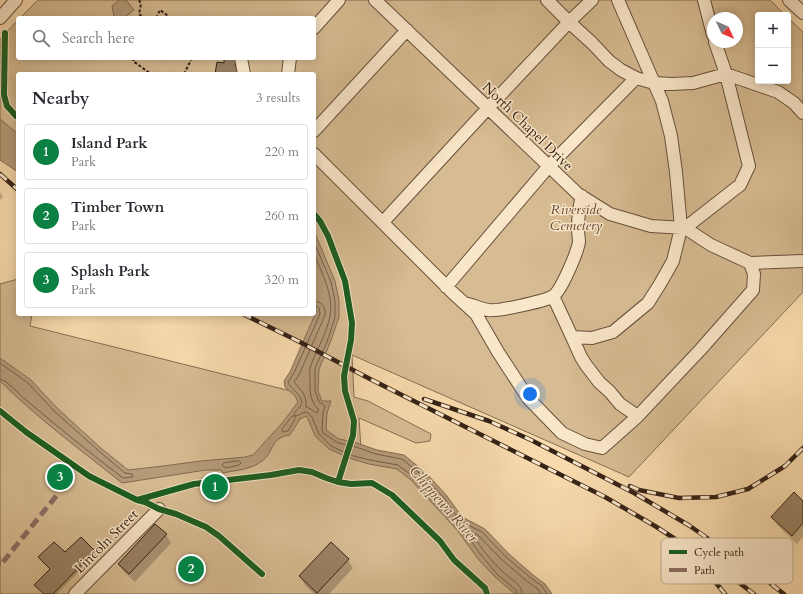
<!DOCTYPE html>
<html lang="en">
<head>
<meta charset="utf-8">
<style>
	body { margin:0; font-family:Cardo,serif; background:#f7f7f7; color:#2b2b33 }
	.controls { position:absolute; right:12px; top:12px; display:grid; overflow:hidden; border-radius:4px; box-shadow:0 2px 10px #0003 }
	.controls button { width:36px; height:36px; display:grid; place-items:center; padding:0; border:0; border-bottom:1px solid #e1e1e2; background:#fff; color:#2b2b33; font:20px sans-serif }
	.compass { position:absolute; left:707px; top:12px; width:36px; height:36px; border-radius:50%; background:#fff; box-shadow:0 2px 10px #0003; rotate:134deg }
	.you { position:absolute; left:530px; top:394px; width:14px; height:14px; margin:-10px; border:3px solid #fff; border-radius:50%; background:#1a73e8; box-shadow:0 0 0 6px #1a73e833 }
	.badge { display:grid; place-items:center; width:26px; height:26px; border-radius:50%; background:#0b8043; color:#fff; font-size:13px; font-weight:700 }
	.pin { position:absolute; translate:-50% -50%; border:2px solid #fff; box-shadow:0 1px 4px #0006 }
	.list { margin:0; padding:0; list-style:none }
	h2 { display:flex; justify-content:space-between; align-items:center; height:52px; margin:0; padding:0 16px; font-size:17px }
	h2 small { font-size:13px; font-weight:400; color:#7c7c81 }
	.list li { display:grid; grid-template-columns:26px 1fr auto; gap:12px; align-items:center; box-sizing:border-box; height:56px; margin:0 8px 8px; padding:0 8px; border:1px solid #e1e1e2; border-radius:4px }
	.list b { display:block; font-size:15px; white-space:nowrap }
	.list p { margin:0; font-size:13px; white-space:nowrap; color:#7c7c81 }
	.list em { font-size:13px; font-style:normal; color:#7c7c81 }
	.icon { flex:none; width:22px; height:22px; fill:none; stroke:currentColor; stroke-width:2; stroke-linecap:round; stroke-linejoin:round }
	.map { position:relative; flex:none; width:803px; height:594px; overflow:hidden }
	.search { position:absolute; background:#fff; box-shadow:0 2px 10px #0003; left:16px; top:16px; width:300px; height:44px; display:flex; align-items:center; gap:10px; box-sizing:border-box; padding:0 14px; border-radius:4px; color:#7c7c81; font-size:15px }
	.panel { position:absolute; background:#fff; box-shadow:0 2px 10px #0003; left:16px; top:72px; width:300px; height:244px; border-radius:4px }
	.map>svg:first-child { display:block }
</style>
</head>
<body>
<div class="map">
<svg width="803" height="594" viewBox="0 0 803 594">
	<rect width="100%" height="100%" fill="#f8daac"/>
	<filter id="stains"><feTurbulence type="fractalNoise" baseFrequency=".005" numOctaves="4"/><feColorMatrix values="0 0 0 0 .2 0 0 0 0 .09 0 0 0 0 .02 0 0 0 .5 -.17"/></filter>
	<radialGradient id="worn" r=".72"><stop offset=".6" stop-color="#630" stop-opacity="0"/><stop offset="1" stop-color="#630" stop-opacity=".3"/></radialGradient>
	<path fill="#d7bb92" stroke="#866e54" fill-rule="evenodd" d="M38,0H770L785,15H758V81H788V18L803,32V292L629,477L352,355L354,397L368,401L431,434L430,441L416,443L359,418L361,449L407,461L525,594H0V284L18,279V314H32L30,326L303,394L315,350L247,314H314V74H18V149L0,133V39L18,20V58H314V18H20ZM713,18H737V42H713Z"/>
	<path fill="#b69b79" stroke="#826b51" d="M119,0H126L134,10L124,18H115L114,17L112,6Z
		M0,119L18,134V172L0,160Z
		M314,231L335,281L339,300V317L330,343L319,369L318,391L322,401H331L327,413L326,430L339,439L354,442L377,450L404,455L426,473L447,496L462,517L485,529L509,554L533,575L545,584L552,594H515L495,577L478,559L458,531L411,480L397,469L369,464L349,458L329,449L315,436L308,419L306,416L300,419L290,435C269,438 275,452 262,461C251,470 236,470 223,473L221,470H206L122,483C81,450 38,419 0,381V358L31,380L57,408L102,449L128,470L163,466L201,461L245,457L253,455L283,422L298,402L295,396L285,387L284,381L290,372L316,312L314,291Z"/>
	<path fill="#0003" d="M0,192L3,197L0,200Z
		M803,502V537L797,544L777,525L772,517Z
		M166,535L171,543L135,582L124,572L119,564Z
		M81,538L96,554L57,594H44L51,570L39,558L65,554Z
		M0,556L1,557V566H0Z
		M348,560L353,568L329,594H314L305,585L300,576Z"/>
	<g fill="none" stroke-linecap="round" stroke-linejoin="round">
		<path stroke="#765e48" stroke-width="1" d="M314,242L331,282L335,301V317L327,342L315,368V391L319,402L324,405L325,406L323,413L322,429L323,433L338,443L353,446L376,454L402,459L423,476L444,498L460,521L482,532L506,557L531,578L542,586L547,594
			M314,254C322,273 334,296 330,316C327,333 317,349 311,365C309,369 310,374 310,377C310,389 309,400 318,409V412L316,413L311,409L306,407C307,394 301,391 294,382L299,375L325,315C326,307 322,302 314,301
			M314,306H317L319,308L320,314L294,373L288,382C290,389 305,396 301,405C299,408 296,411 294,413L295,416H292L282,429V431L284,432L288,431L295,419V416C299,416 302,412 307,412L312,417L319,434L331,446L350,455L370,460L398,465L414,477L461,528L482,556L497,574L516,590L517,594
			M0,363L28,383L54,411L100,452L125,473L132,474L133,477L123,478C90,453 58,427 26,400C20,395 7,380 0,379
			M239,461L241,463L239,465L226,468L222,465L224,463Z
			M522,594C522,586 515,582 509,577C495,566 484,552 474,537V535L476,534L479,536L502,560L528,582L539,590L541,594"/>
	</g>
	<path fill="#9a8264" stroke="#352216" d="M224,58H236L235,66L238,67L237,74H215L217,62L224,63Z
		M794,492L803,501V523L792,536L771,517Z
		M155,524L167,534L129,574L118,564Z
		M81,537L95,551L53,594H44L34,585L50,569L38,557L54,542L65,552Z
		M331,542L349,559L317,593L299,576Z"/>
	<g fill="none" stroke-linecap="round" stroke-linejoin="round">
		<defs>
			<path id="minor" d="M618,0L654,83L672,84L693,83L726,74L778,92L794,103L803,113
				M704,0L713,35
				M789,0L803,13
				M0,18L16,0
				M314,28L339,0
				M241,58L244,74
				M288,74L290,58
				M314,131L407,30
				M314,154L453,293L476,314L498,352L528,398L562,433L585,444L602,448L637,417L701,349L753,290L754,274L750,263L711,245L685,228L651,226L610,214L578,194L375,0
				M383,222L488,108L569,22L547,0
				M685,228L740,185L749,166L726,74L715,42
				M750,263L803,261
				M446,287L549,166L636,78
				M553,296L572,337L581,357L586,365L599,382L610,392L620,404L633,413L637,417
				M468,304C475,306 482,309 488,310C498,312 543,301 552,297C561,292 577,253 579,242C579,238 578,234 578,230C578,219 579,207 582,196
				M572,337L592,338L613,332L648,303L660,284L673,261L681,228L676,172L671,136L662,101L654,83L636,78L621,70L609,61L593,44L569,22L592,0
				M75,594L159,509"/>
		</defs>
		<use href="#minor" stroke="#66503c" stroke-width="14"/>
		<path stroke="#352216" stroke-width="2" stroke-dasharray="3 2" stroke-linecap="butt" d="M139,0L141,4L139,14L144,18
			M156,18L160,10L171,18
			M134,58L133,61L151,74
			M184,74L192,58"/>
		<use href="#minor" stroke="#fae7c9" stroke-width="12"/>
		<defs>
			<path id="rail" d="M0,174L18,190
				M243,314L298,341L370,379L605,497L655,526L717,566L754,594
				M424,399L489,421L531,440L634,493L690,526L757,573L784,594
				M630,486L639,490L679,498L716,497L748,489L785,466L803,448
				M682,549L708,573L725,594"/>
		</defs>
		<use href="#rail" stroke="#352216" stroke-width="4.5"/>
		<use href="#rail" stroke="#fae7c9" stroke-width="3" stroke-dasharray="9" stroke-linecap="butt"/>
		<path stroke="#8d6e63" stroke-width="5" stroke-dasharray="10 5" stroke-linecap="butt" d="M3,562L57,495"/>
		<defs>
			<path id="cycleway" d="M5,33L4,95L7,106L16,116L18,117
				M314,214L320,221L328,236L345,281L352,323L351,340L344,376L345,391L354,421L353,435L338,482
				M0,411L26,432L89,476L137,500L145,502L159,509L176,514L206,527L219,536L262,574
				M137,500L194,484L271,475L299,470L312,472L326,478L338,482L351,484L372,483L392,495L440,541L454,560L485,588L487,594"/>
		</defs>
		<use href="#cycleway" stroke="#fae7c9" stroke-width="8"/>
		<use href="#cycleway" stroke="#1b5e20" stroke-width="6"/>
	</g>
	<g text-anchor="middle" stroke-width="3" stroke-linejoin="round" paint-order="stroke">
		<g font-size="14" fill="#352216" stroke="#fae7c9">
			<text transform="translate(528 126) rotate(44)" y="5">North Chapel Drive</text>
			<text transform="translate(106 541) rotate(-45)" y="5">Lincoln Street</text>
		</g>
		<g font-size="14" font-style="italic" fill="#5e4835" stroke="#fae7c9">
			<text x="576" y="214">Riverside<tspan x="576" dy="16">Cemetery</tspan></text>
		</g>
		<g font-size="15" font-style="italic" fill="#624c39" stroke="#fae7c9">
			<text transform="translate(444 504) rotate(49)" y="5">Chippewa River</text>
		</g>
	</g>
	<rect x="661" y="538" width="132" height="46" rx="6" fill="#fae7c9" stroke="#bfac93" stroke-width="1"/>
	<rect x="669" y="550" width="18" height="4" fill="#1b5e20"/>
	<rect x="669" y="568" width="18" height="4" fill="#8d6e63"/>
	<g font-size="11" fill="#352216">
		<text x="694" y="556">Cycle path</text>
		<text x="694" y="574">Path</text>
	</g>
	<rect width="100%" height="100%" filter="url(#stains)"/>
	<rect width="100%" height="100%" fill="url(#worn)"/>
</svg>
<div class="controls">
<button>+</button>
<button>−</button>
</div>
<svg class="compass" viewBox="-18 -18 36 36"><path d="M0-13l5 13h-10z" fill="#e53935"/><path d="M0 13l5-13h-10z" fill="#7c7c81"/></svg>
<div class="you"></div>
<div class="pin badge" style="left:215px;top:487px">1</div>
<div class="pin badge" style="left:191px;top:569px">2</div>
<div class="pin badge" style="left:60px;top:477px">3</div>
<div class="search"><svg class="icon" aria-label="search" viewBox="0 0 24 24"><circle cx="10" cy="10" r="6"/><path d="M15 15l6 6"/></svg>Search here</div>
<section class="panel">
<h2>Nearby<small>3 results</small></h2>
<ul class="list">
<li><span class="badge">1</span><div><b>Island Park</b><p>Park</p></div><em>220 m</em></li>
<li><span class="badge">2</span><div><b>Timber Town</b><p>Park</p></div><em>260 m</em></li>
<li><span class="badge">3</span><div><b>Splash Park</b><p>Park</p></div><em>320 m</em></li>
</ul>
</section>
</div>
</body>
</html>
